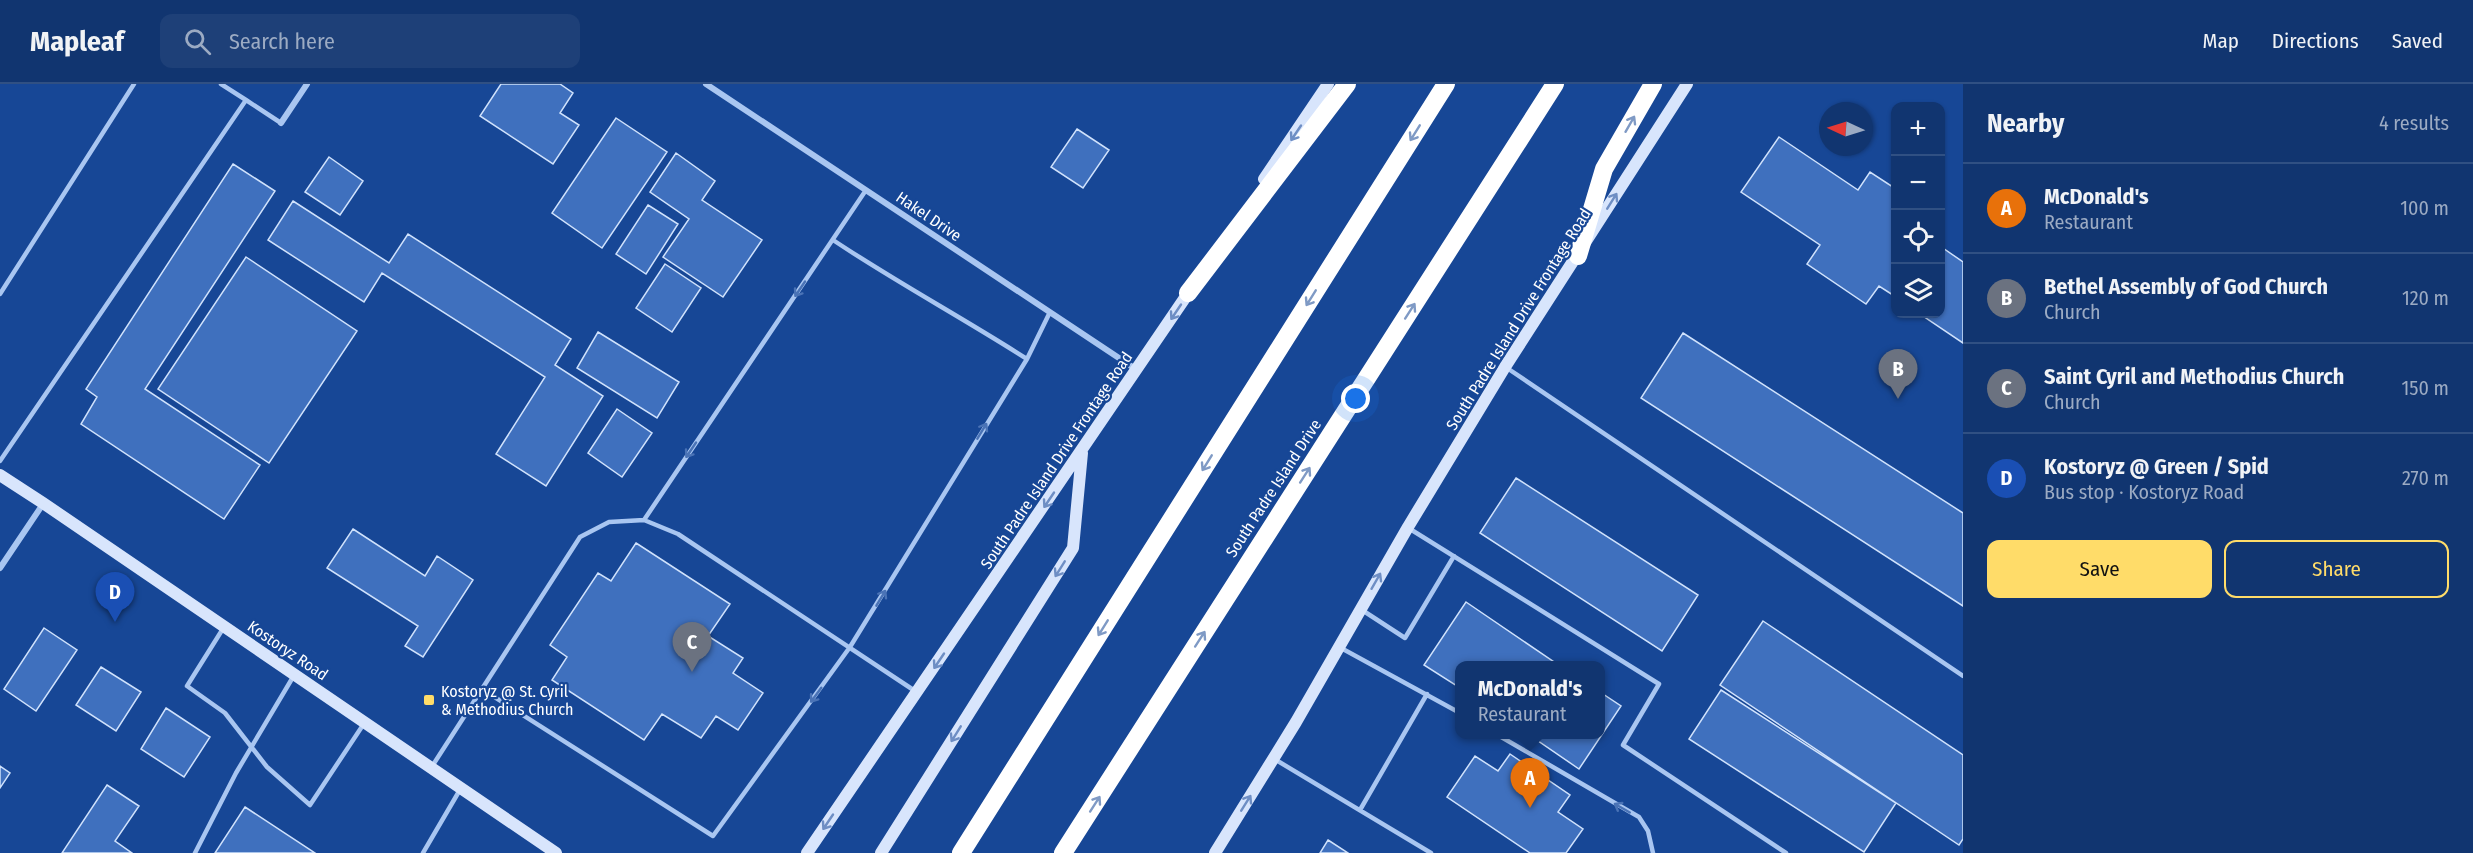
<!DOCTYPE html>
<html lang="en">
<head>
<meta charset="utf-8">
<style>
	body { margin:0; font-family:"Fira Sans Condensed",sans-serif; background:#1e4078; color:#f1f3f6 }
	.controls { position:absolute; right:18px; top:18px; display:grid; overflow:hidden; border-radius:12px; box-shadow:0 2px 4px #0004 }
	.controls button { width:54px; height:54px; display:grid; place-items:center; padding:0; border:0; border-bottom:2px solid #305083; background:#113570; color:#f1f3f6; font:30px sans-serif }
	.compass { position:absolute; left:1819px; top:18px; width:54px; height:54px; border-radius:50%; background:#113570; box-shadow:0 2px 4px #0004; rotate:274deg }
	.you { position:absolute; left:1356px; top:315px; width:21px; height:21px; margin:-15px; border:4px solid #fff; border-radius:50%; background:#1a73e8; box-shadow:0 0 0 9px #1a73e833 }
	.badge { display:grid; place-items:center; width:39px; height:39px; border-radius:50%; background:#ffdc69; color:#fff; font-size:20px; font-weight:700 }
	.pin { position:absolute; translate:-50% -50px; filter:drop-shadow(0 2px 3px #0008) }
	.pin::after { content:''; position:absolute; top:32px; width:21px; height:18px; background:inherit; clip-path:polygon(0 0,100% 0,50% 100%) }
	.popup { position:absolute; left:1455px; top:577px; width:150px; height:78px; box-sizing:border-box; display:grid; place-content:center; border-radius:12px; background:#113570; filter:drop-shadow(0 2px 4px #0005); font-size:20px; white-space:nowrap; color:#9cabc3 }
	.popup b { font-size:22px; color:#f1f3f6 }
	.popup::after { content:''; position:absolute; left:50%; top:100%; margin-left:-12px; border:12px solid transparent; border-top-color:#113570 }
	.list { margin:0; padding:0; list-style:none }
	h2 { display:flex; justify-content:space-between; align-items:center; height:78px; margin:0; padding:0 24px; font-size:26px }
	h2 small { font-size:20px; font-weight:400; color:#9cabc3 }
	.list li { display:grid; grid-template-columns:39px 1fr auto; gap:18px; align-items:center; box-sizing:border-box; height:90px; padding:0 24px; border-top:2px solid #305083 }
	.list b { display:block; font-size:22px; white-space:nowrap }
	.list p { margin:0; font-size:20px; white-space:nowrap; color:#9cabc3 }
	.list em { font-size:20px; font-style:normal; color:#9cabc3 }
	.actions { display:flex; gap:12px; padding:18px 24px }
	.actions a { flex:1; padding:14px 0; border:2px solid #ffdc69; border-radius:12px; text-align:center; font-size:21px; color:#ffdc69 }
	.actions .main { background:#ffdc69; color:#111 }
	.icon { flex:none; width:33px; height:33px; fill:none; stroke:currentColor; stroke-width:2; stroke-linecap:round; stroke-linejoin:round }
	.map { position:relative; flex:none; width:1963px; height:769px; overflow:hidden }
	header { display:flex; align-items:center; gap:36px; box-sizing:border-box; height:84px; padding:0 30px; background:#113570; border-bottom:2px solid #305083 }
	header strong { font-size:28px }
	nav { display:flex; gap:33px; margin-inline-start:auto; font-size:21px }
	.search { width:420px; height:54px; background:#1e4078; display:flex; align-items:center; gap:15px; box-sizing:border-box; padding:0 21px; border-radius:12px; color:#9cabc3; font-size:22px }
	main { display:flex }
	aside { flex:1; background:#113570 }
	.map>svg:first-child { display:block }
</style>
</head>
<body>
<header>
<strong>Mapleaf</strong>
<div class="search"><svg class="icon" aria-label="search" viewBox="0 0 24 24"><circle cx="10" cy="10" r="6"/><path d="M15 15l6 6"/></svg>Search here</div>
<nav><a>Map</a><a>Directions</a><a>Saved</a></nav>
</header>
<main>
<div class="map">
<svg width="1963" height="769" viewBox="0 0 1963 769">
	<rect width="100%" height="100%" fill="#174796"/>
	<path fill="#3f70be" stroke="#d0e2fc" stroke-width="1.5" d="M501,0H560L573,9L560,29L579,41L553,80L480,32Z
		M616,34L667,68L602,164L552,129Z
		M1077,45L1109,66L1083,104L1051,83Z
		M1779,53L1858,106L1870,88L1896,105V213L1879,202L1866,220L1807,180L1820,161L1741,108Z
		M676,69L715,97L702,116L762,156L723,213L663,173L689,135L650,108Z
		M329,73L363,97L340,131L305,108Z
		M233,80L275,107L145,305L260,381L224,435L81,340L97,313L86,305Z
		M293,117L389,179L408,150L571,255L555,281L603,312L546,402L496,370L545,293L382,189L364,218L268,156Z
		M648,121L678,140L646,190L616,170Z
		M1940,162L1963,178V259L1920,230H1940Z
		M246,173L357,247L269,379L158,305Z
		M665,180L701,204L672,248L636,224Z
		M598,248L679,298L657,334L577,284Z
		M1683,249L1963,429V522L1641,314Z
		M617,325L652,349L622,393L588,369Z
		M1516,394L1698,511L1662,567L1480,449Z
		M353,445L425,492L437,472L473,496L423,573L405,562L418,542L327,484Z
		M636,459L730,520L708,552L743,574L733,589L763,609L738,646L716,632L701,654L662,630L644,656L552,596L567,573L550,561L598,489L611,497Z
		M1466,518L1560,582H1460V604L1424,581Z
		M1763,537L1963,671V755L1959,761L1720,601Z
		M44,544L77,566L36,627L4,605Z
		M101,583L141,608L116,647L76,621Z
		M1721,606L1896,719L1864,768L1689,655Z
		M1600,608L1621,622L1579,685L1528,650H1600Z
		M166,624L210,653L184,693L141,665Z
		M1510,670L1570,711L1558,728L1583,745L1566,769H1530L1447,713L1475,672L1498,687Z
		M0,682L10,689L0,704Z
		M107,701L139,722L115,757L132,769H62Z
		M245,723L315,769H215Z
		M1328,756L1348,769H1320Z"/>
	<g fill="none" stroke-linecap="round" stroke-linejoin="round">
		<path stroke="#a9c6f1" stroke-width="4.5" d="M221,0L246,16
			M833,156C896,198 963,234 1027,275L1050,228
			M0,210L134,0
			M1507,284L1963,592
			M0,377L246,16L281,39
			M644,436L866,106
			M1410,445L1659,600L1623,661L1786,769
			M1362,526L1405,554L1454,472
			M224,543L187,602L225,629L267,683L310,721L363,641
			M1341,564L1460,629
			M482,605L713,752L850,563L1027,275
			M1496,650L1639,733L1648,747L1653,769
			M1276,676L1431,769
			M431,684L580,453L609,438L644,436L678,450L915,607
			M1360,726L1427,610
			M195,769L236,689L293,593
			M423,769L461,704"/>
		<path stroke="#a9c6f1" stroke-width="6" d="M706,0L1137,286
			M281,39L307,0
			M0,484L43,420"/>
		<path stroke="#d8e5fc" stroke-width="12" d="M1264,95L1328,0
			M0,391L43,419L556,769
			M807,769L1191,205
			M881,769L1073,464L1082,369
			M1215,769L1296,638L1408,443L1505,283L1687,0"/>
		<path stroke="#fff" stroke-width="18" d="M1578,172L1604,85L1653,0
			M1188,209L1347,0
			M961,769L1446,0
			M1063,769L1555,0"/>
	</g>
	<defs><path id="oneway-shaft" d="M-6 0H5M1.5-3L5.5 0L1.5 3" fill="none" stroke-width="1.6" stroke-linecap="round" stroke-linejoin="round" transform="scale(1.5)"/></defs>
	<g stroke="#7f9ac5">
		<use href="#oneway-shaft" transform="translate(1630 40) rotate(-60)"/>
		<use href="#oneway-shaft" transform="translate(1415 49) rotate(122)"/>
		<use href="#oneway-shaft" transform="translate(1311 214) rotate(122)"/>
		<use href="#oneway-shaft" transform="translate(1410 227) rotate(-57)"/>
		<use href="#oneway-shaft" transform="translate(1207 379) rotate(122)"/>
		<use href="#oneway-shaft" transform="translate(1305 391) rotate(-57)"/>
		<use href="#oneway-shaft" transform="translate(1103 544) rotate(122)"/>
		<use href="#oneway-shaft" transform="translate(1200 555) rotate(-57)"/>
		<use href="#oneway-shaft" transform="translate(1095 720) rotate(-57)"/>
	</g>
	<g stroke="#6e8ec4">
		<use href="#oneway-shaft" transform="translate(1296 49) rotate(124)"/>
		<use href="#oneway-shaft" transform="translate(1612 117) rotate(-58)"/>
		<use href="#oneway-shaft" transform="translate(1176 228) rotate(124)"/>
		<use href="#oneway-shaft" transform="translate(1049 416) rotate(124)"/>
		<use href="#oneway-shaft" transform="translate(1060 485) rotate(122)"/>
		<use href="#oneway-shaft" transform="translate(1376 497) rotate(-60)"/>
		<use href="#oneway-shaft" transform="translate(939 577) rotate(124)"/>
		<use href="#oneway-shaft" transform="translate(956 650) rotate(122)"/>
		<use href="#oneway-shaft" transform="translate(1246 719) rotate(-58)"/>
		<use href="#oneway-shaft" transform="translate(828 738) rotate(124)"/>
	</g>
	<g stroke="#4a73b6">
		<use href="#oneway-shaft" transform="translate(800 205) rotate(124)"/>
		<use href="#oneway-shaft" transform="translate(982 347) rotate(-59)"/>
		<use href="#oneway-shaft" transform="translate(691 366) rotate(124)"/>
		<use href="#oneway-shaft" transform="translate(881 514) rotate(-59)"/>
		<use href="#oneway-shaft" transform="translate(816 611) rotate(126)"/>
		<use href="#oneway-shaft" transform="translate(1622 724) rotate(-150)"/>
	</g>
	<rect fill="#ffdc69" stroke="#174796" stroke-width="2" x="423" y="610" width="12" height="12" rx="3"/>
	<g text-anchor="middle" stroke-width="4.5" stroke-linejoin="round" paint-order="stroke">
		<g font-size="16" fill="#fff" stroke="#174796">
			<text transform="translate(929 132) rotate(34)" y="6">Hakel Drive</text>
			<text transform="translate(1518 235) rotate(-58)" y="6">South Padre Island Drive Frontage Road</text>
			<text transform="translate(1056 376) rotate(-56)" y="6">South Padre Island Drive Frontage Road</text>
			<text transform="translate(1273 404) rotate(-57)" y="6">South Padre Island Drive</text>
			<text transform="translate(288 566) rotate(34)" y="6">Kostoryz Road</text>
		</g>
		<g font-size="16" fill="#fff" stroke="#174796" text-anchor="start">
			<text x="441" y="613">Kostoryz @ St. Cyril<tspan x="441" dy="18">&amp; Methodius Church</tspan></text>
		</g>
	</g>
</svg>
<div class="controls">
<button>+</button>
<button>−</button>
<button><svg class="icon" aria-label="locate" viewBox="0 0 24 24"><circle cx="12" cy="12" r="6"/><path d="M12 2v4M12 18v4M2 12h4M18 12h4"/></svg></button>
<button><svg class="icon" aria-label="layers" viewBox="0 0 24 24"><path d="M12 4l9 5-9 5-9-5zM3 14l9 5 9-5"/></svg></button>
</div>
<svg class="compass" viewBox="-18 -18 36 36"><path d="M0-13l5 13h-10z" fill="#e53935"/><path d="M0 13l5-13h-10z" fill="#9cabc3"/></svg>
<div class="you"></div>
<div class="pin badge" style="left:1530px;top:724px;background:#e8710a">A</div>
<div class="popup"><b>McDonald's</b>Restaurant</div>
<div class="pin badge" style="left:1898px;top:315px;background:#6b7280">B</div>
<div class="pin badge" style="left:692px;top:588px;background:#6b7280">C</div>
<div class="pin badge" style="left:115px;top:538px;background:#1a4fb4">D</div>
</div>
<aside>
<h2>Nearby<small>4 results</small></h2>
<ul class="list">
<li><span class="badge" style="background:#e8710a">A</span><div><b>McDonald's</b><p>Restaurant</p></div><em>100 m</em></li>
<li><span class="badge" style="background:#6b7280">B</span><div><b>Bethel Assembly of God Church</b><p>Church</p></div><em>120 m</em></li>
<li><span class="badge" style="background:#6b7280">C</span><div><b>Saint Cyril and Methodius Church</b><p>Church</p></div><em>150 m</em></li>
<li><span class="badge" style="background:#1a4fb4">D</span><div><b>Kostoryz @ Green / Spid</b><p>Bus stop · Kostoryz Road</p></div><em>270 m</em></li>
</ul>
<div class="actions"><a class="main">Save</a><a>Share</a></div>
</aside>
</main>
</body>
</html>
